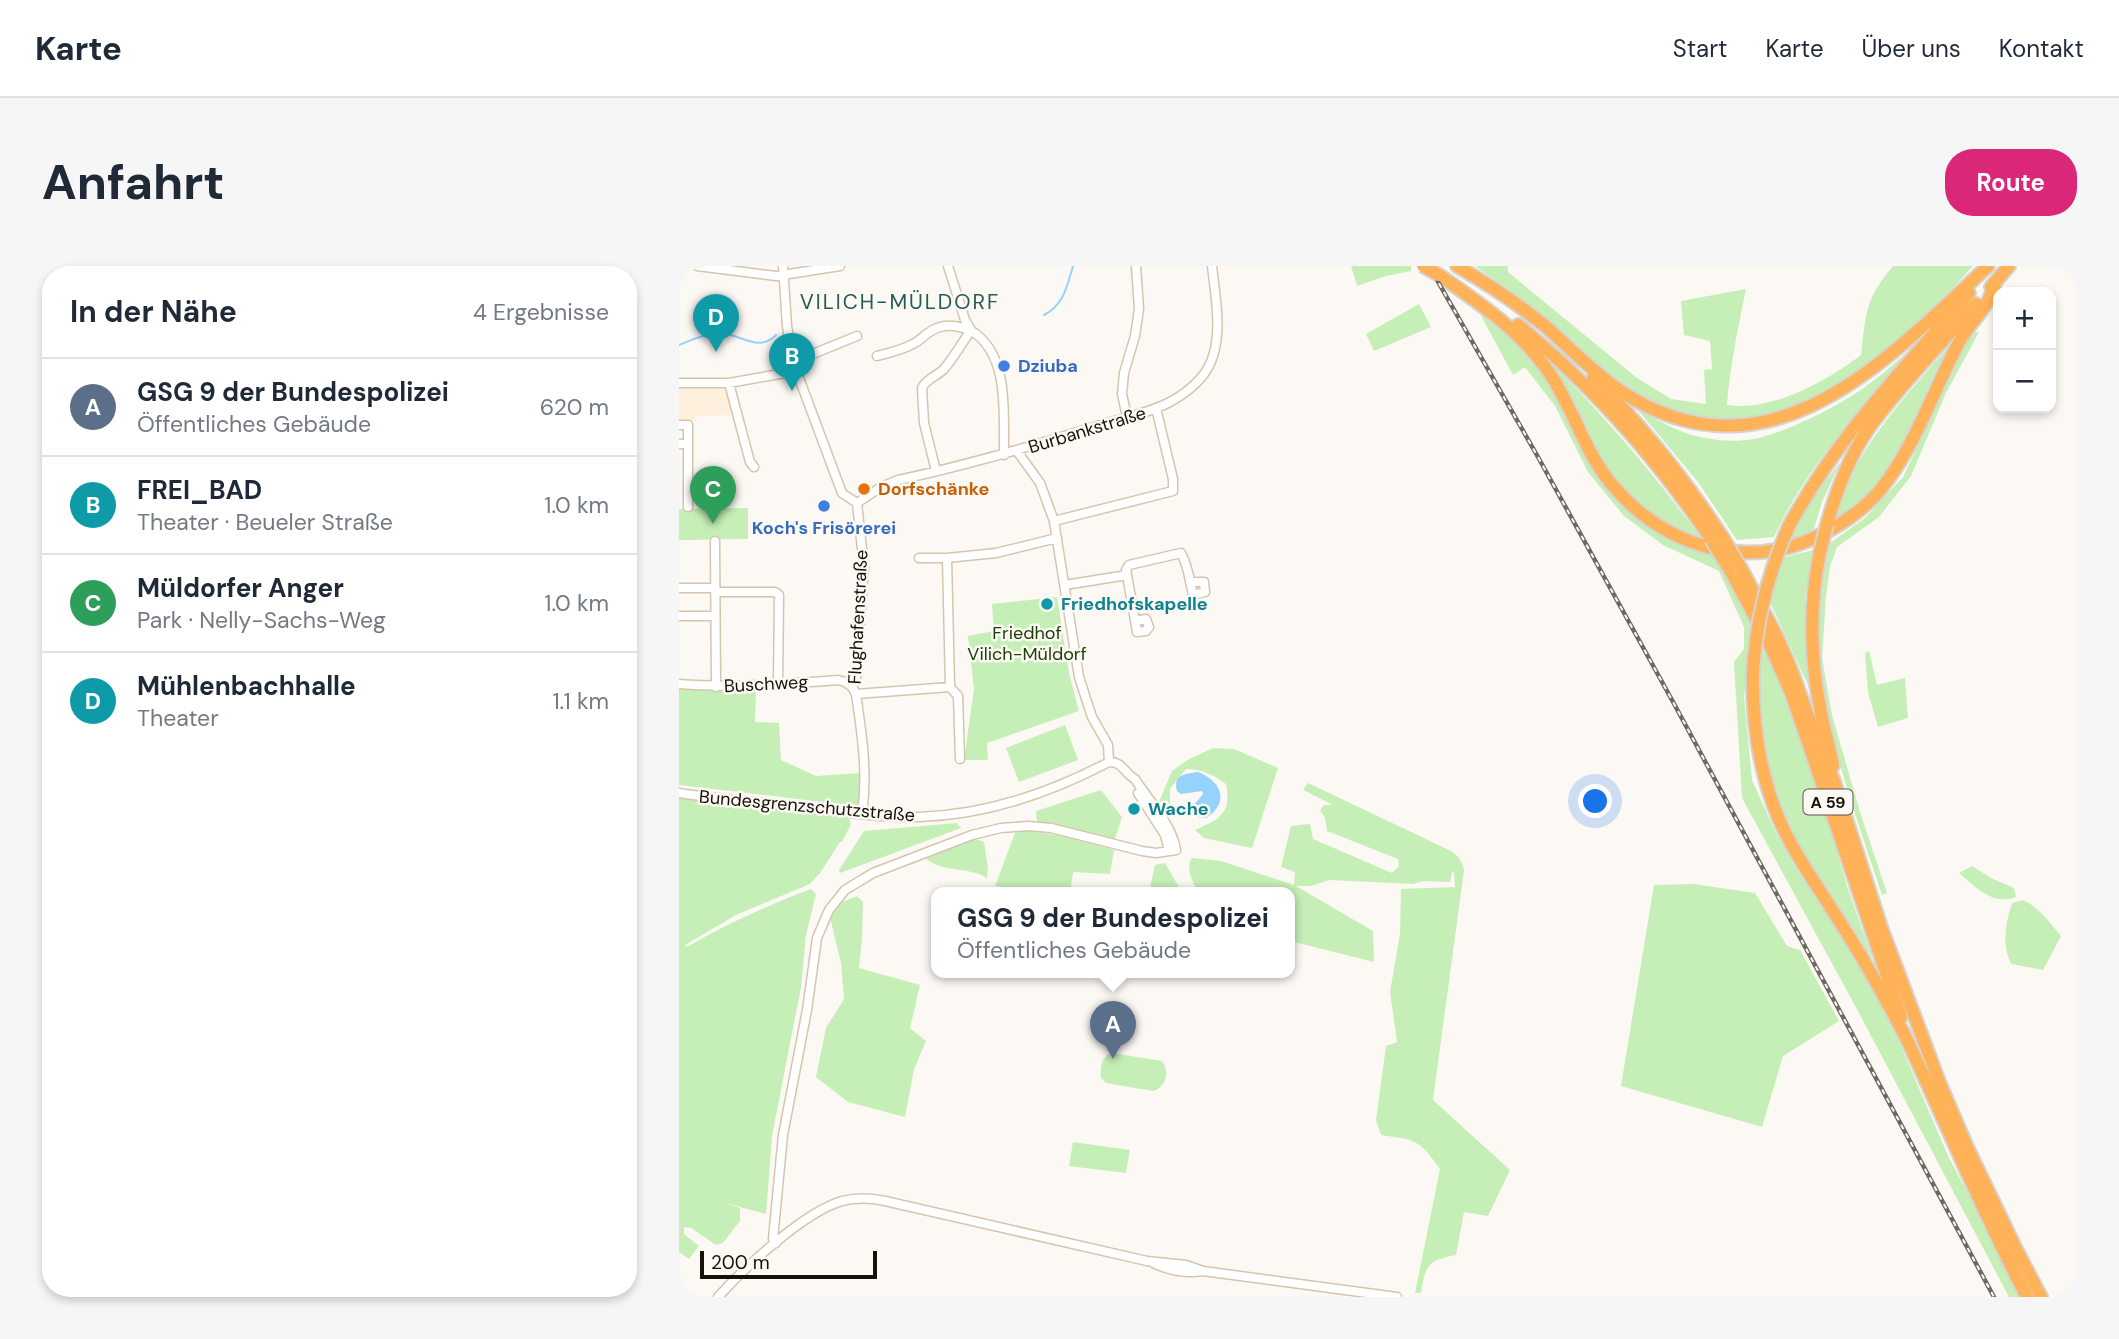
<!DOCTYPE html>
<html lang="de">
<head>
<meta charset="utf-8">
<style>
	body { margin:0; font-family:"DM Sans",sans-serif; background:#f6f6f7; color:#1f2937 }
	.controls { position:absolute; right:21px; top:21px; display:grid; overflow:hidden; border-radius:14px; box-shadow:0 4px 10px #0003 }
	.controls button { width:63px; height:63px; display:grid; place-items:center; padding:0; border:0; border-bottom:2px solid #e0e1e3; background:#fff; color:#1f2937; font:35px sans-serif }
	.scale { position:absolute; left:21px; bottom:18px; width:177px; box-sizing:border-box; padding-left:7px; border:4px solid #171109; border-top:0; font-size:19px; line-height:24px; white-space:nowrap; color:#171109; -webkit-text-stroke:5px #fcf8f4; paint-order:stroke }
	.you { position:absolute; left:917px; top:536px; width:24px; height:24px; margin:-18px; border:5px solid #fff; border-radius:50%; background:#1a73e8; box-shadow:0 0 0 10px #1a73e833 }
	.badge { display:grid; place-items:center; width:46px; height:46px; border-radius:50%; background:#db2777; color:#fff; font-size:23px; font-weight:700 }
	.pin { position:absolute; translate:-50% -58px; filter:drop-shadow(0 2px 4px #0008) }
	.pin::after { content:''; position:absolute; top:37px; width:24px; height:21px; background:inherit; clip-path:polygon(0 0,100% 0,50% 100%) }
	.popup { position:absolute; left:252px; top:621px; width:364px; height:91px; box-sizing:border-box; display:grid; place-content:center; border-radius:14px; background:#fff; filter:drop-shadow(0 2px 5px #0005); font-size:23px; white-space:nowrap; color:#747a83 }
	.popup b { font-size:26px; color:#1f2937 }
	.popup::after { content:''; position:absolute; left:50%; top:100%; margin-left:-14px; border:14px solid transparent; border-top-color:#fff }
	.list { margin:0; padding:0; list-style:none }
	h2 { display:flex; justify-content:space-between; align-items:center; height:91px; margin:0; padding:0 28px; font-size:30px }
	h2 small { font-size:23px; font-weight:400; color:#747a83 }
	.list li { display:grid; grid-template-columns:46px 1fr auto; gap:21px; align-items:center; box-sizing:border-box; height:98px; padding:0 28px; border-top:2px solid #e0e1e3 }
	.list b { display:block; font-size:26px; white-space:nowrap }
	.list p { margin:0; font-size:23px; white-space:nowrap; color:#747a83 }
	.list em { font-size:23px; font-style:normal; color:#747a83 }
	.map { position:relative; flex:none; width:1398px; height:1031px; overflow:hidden; border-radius:28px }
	header { display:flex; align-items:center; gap:42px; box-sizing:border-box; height:98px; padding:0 35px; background:#fff; border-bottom:2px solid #e0e1e3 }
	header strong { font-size:33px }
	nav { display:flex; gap:38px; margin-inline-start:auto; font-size:24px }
	.intro { display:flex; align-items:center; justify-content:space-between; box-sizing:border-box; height:168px; padding:0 42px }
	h1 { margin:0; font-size:49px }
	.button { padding:18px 32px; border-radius:28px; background:#db2777; color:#fff; font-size:24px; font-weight:700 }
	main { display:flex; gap:42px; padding:0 42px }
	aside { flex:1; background:#fff; border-radius:28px; box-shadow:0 4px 10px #0003 }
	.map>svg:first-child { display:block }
</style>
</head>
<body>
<header>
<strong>Karte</strong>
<nav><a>Start</a><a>Karte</a><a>Über uns</a><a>Kontakt</a></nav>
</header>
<div class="intro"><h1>Anfahrt</h1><a class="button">Route</a></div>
<main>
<aside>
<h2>In der Nähe<small>4 Ergebnisse</small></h2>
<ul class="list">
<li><span class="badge" style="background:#5c6f8a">A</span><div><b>GSG 9 der Bundespolizei</b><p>Öffentliches Gebäude</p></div><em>620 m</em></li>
<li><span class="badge" style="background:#0f9aa8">B</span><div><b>FREI_BAD</b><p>Theater · Beueler Straße</p></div><em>1.0 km</em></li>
<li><span class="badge" style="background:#2e9e5b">C</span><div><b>Müldorfer Anger</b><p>Park · Nelly-Sachs-Weg</p></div><em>1.0 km</em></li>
<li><span class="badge" style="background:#0f9aa8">D</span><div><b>Mühlenbachhalle</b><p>Theater</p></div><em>1.1 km</em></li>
</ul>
</aside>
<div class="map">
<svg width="1398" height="1031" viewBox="0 0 1398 1031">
	<rect width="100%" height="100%" fill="#fcf8f4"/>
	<path fill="#fef0dd" d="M46,120L54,149L16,150V155H0V121Z"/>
	<path fill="#c5efb7" d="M672,0H732V5L707,10L678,20Z
		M796,0H829V6L958,112L992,133L1027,138L1025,104L1033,103L1031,75L1005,69L1002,35L1067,23C1059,62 1051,100 1048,139C1093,146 1148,115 1182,89C1187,47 1186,33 1214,0H1294C1272,25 1247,48 1222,70C1136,146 1045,189 941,117C923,105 908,89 892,76C861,49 830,23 796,0Z
		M740,38L752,61L695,85L687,68Z
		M799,44L847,86L868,115L913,201L938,235L968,260L996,276L1034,289L1059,327L1072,354L1071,380L1068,382L1070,383L1065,431L1073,514L1096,565L1112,594L1177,691L1212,757L1270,892L1292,933L1341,1031H1330L1180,747L1063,532L1055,396L1065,383V361L1040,305L984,279L945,250L909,206L876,140L846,101L834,109Z
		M1250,65C1204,117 1155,169 1118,228C1109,242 1102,257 1095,271L1058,274L1019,216L958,143C978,153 999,167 1021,171C1039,175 1057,176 1075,173C1110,166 1166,137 1194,115C1214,100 1232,82 1250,65Z
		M1293,66H1300L1267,127L1232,210L1200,251L1158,281L1151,300L1147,330L1143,392L1153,449L1181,546L1208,627L1203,629C1179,556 1151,482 1142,406C1137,363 1142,318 1151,277L1186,252L1224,211Z
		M1274,75L1230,171L1190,231L1153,258C1175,182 1224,134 1274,75Z
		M866,90C923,148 976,208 1024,275L975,250L947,226L922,193L881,112Z
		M1162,195L1143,236L1134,266L1110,274L1129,238Z
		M69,242V273L0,274V243Z
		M1134,284L1126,332L1128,400L1133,428L1090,334L1103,292Z
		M378,331L390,407L400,445L308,477L309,494H285L295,423L289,370L315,365L313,338Z
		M1081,374L1128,484L1168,620L1194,694L1119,582L1107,559L1088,505L1078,431Z
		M1190,385L1198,419L1226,412L1229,452L1199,461L1189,426L1186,387Z
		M0,418L77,419L76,456L100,457L102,494L137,510L182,507V537L178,540L0,519Z
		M386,459L399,494L340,516L327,482Z
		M534,482L555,483L599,502L573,582L525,572L516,564C540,554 553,547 547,518C534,509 523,503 507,503L491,523V542L480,536L493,505L510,493Z
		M629,517L770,584C779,589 782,593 785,604L754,834L831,904L809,950L785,946L777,989C749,994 746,1000 742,1027H736L761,903C740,873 737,874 702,869L697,854L707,780L718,776L711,726L721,668L722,623L776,621L775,607L773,606L771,616L745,615L734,618L650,614L632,620H617L694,665L695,696L611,675V627H520C514,616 506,603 513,592L542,595L615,619L616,606L602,601L612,560L631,558L634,573L713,607L720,600L719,593L648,565L646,552L641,544L645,539H654L624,524Z
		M422,524L443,551L436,573L358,557L357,545Z
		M0,532L166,552L170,553L172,558L163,576H161L141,607L131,618L57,649L6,679L8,681C48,658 89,639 132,623L137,628L127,669L122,721L93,870L87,948L43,936L61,942V955L44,977L37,979L12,962L5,961V968L20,980L10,993L0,986Z
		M278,557L282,562L161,607L160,604L185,565Z
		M343,564L384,570L435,584L431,608L394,606L391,627H354L316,620L336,567Z
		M297,573L305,576L309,602L308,612C289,600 263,607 246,592Z
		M486,597L502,625L503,627H470L476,599Z
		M1293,600L1312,612L1335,622L1337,631C1313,640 1297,621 1280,607Z
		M1014,618L1076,627L1108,680L1121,684L1160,755L1104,790L1083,861L942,820L975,619Z
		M178,630L184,636L183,672L180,702L241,719L231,762L247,775L235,803L226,851L169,836L137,811L147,762L165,733L162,697L151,651L163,636Z
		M1344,634C1360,641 1371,657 1382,670L1364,704L1332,698C1323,678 1326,658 1333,637Z
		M433,787L483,795C491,805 487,822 474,825L427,817L422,812C421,802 422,790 433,787Z
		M394,876L451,884L447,907L390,900Z"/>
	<path fill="#95d3fd" d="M519,506C543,515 551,537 527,552L519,551L514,540L524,528L523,525L502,528L498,525C494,509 505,508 519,506Z"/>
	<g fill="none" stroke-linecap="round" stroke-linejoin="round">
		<path stroke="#95d3fd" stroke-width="2" d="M365,49C385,39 388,20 394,0
			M0,79C12,74 25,68 38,67C61,66 78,88 97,69"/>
		<defs>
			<path id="minor" d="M18,0L97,10L161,0
				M104,0L108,60L114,96L163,227L178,237
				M269,0L286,54L292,64
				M198,90C210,87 223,84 234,78C244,73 249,64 261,61C272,58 287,61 297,68C331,94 324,150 325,189
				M114,96L178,70
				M0,117H50L117,105
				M50,117L71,196L75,201
				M448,151L443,128L445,107L456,70L460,43L457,0
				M0,159H9V178H0
				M9,178V241
				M338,185L361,217L375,255L400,411L413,451L429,479L430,496
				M257,205L245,157L243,122C247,113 258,110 265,103C275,91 283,77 292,64
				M178,237L202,221L219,214C285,200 350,181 415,161C440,153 468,148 491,136C509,126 528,111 534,90C543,63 536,28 533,0
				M178,237L185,301L177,414L173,421L177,428C183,469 189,507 183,548
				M375,255L494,225V213L477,142
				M36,275L37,421
				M240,292H268
				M448,309L458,366L467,365L470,361L467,353L456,355
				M386,319L448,309L447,304L450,299L502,287C509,299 511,316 514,329L526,326L525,316H511
				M0,322H36
				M36,326H96L100,329L99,419
				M0,350H36
				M0,418C53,422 106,418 159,414L166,416L173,421
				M271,421L279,430L281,493
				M177,428L271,421L268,292L317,287L378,272
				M0,527C37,533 74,536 112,540C155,545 197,552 240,551C307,549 371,527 430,496C443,495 446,508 456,513C470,535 493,558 497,584L477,587L463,585L372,562L349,560L322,562L293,569L194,607L166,624L150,644L138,672L128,744L104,869L94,973L97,977
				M459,527L486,569L490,585
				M474,997C491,1005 506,1008 524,1005L718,1031
				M39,1031C65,1002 125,946 163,935C176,932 192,932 206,935L468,995L507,999L524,1005"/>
			<path id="highway" d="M778,0C809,18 838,37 866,60C891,82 915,107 943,126C1090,221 1207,95 1309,0
				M760,9C802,38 845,67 873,111C895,145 908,191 935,221C990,284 1074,307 1149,265C1169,254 1188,240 1202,223C1236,180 1254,126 1279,78C1287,62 1300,50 1309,35C1312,29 1315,22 1317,15
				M1312,21L1330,0
				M839,59C914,120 978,192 1032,273
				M914,112C964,160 1006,214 1044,272
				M1148,258C1158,222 1172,185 1195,155C1226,114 1263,76 1297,38
				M1110,260C1158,171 1225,103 1290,27
				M1141,286C1130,339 1131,390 1141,442C1144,462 1151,481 1154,500
				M1051,304L1090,377L1113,429L1222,751
				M1063,304L1098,371L1112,403L1141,483L1155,515L1202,661L1261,818L1288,881L1337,983L1362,1031
				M1074,405C1073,455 1080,505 1099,551C1113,584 1133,612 1152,642C1180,685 1206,730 1229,776C1269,861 1304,948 1348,1031"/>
		</defs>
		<use href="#minor" stroke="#d6c5ad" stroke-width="11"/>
		<use href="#highway" stroke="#d5d4d3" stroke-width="16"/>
		<use href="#minor" stroke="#fff" stroke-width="8"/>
		<use href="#highway" stroke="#ffb257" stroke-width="12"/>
		<defs>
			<path id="rail" d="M750,0L859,191L993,434L1315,1031"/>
		</defs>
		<use href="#rail" stroke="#6e6862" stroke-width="4.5"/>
		<use href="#rail" stroke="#fcf8f4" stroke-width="2" stroke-dasharray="5" stroke-linecap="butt"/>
		<defs>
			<path id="highway-bridge" d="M744,0L760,9
				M1044,272L1063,304
				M1032,273L1051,304
				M1141,286L1148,258
				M1074,405C1077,354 1089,307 1110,260"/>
		</defs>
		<use href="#highway-bridge" stroke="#d5d4d3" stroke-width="16" stroke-linecap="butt"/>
		<use href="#highway-bridge" stroke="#ffb257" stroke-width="12"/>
	</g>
	<g fill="#3f7fe0" stroke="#fcf8f4" stroke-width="2.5">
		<circle cx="325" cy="100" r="7"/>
		<circle cx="145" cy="240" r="7"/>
	</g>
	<circle fill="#e8710a" stroke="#fcf8f4" stroke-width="2.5" cx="185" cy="223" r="7"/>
	<g fill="#0f9aa8" stroke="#fcf8f4" stroke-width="2.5">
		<circle cx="368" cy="338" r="7"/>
		<circle cx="455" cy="543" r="7"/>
	</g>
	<g text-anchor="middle" stroke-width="5" stroke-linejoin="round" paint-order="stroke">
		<rect fill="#fcf8f4" stroke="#5c5650" stroke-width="2" x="1124.5" y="523.5" width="49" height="25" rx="5"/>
		<g font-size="16" font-weight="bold" fill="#171109">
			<text x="1149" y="542">A 59</text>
		</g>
		<g font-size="18" font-weight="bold" fill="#366cbe" stroke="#fcf8f4" text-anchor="start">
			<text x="339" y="106">Dziuba</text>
			<text x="145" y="268" text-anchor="middle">Koch's Frisörerei</text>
		</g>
		<g font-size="18" fill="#171109" stroke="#fcf8f4">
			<text transform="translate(408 164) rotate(-17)" y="6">Burbankstraße</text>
			<text transform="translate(179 351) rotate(-87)" y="6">Flughafenstraße</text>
			<text transform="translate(87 418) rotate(-3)" y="6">Buschweg</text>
			<text transform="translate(128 540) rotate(5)" y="6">Bundesgrenzschutzstraße</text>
		</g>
		<g font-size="18" font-weight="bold" fill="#c56008" stroke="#fcf8f4" text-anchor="start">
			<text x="199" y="229">Dorfschänke</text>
		</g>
		<g font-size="18" font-weight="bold" fill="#0d838f" stroke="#fcf8f4" text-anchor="start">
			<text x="382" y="344">Friedhofskapelle</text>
			<text x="469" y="549">Wache</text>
		</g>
		<g font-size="18" fill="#1a4008" stroke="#fcf8f4">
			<text x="348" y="373">Friedhof<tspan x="348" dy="21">Vilich-Müldorf</tspan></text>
		</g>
		<g font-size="21" letter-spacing="2" fill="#255c55" stroke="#fcf8f4">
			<text x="221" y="43">VILICH-MÜLDORF</text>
		</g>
	</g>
</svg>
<div class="controls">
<button>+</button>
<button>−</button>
</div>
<div class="scale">200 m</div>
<div class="you"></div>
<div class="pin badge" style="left:434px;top:793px;background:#5c6f8a">A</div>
<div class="popup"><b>GSG 9 der Bundespolizei</b>Öffentliches Gebäude</div>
<div class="pin badge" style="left:113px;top:125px;background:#0f9aa8">B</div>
<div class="pin badge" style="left:34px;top:258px;background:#2e9e5b">C</div>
<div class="pin badge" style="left:37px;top:86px;background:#0f9aa8">D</div>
</div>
</main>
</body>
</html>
